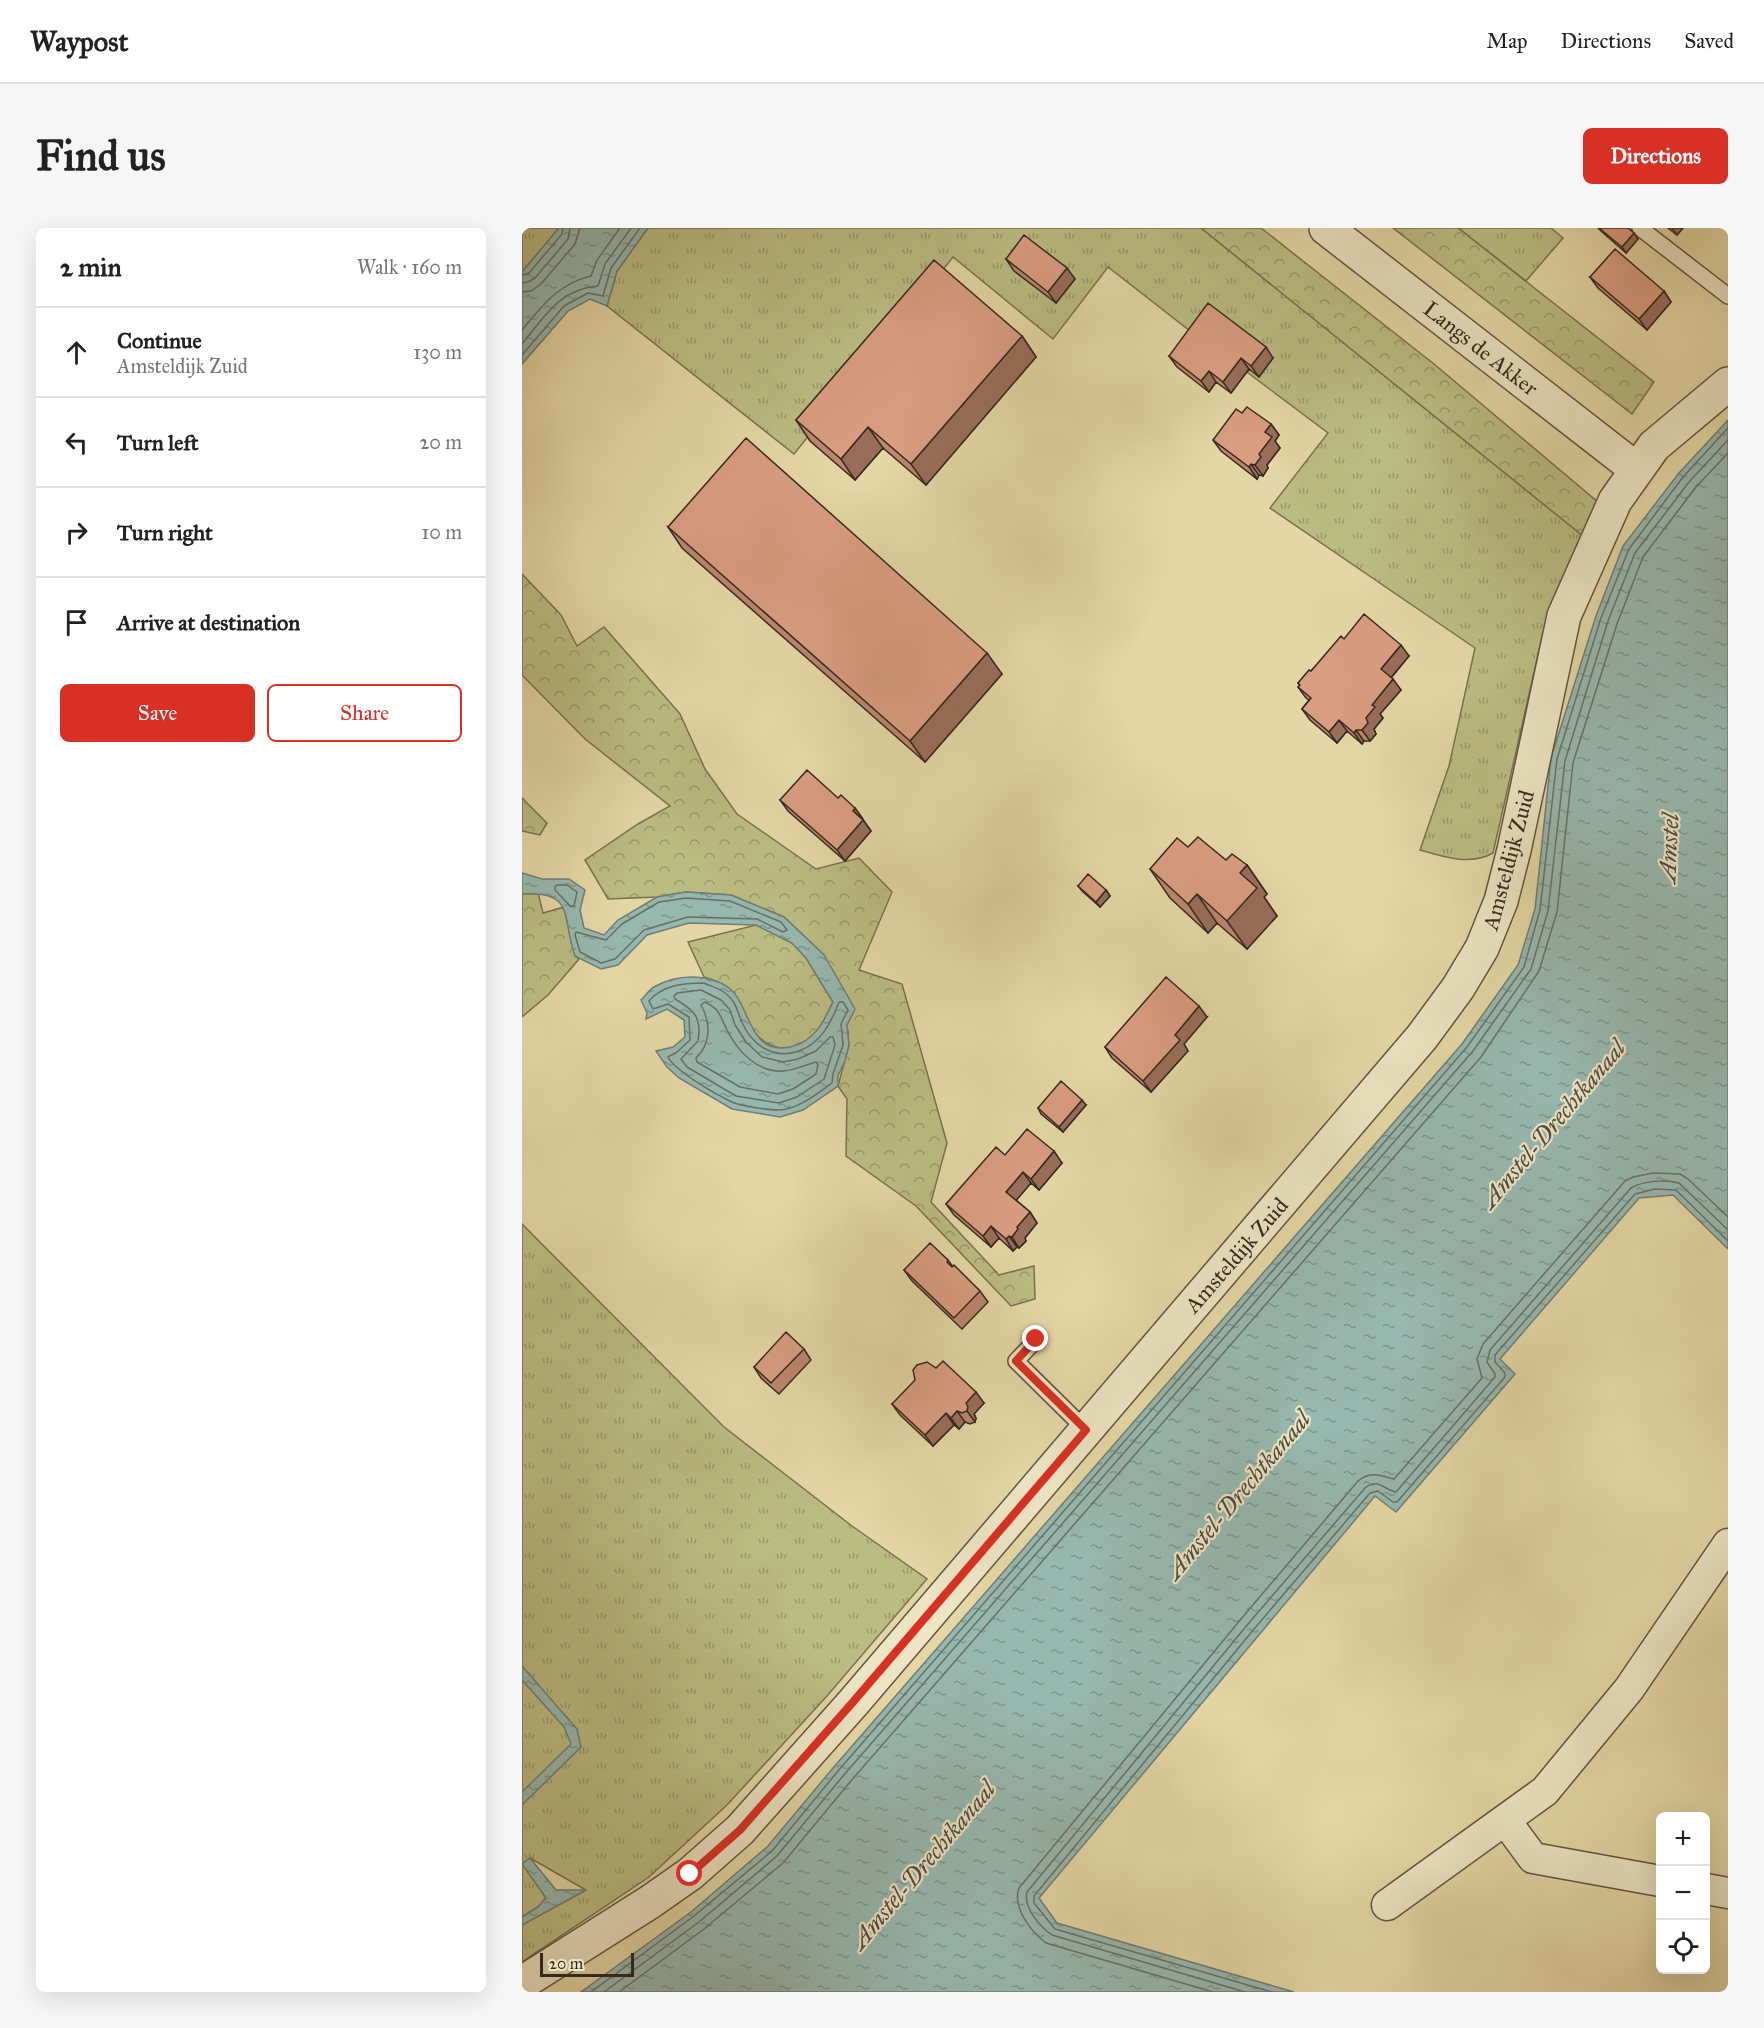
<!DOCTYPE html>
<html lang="en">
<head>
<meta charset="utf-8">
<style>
	body { margin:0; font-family:"IM FELL Great Primer",serif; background:#f6f6f6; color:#222 }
	.controls { position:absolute; right:18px; bottom:18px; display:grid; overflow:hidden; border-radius:9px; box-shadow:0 6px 24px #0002 }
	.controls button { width:54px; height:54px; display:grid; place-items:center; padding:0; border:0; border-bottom:2px solid #e0e0e0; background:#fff; color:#222; font:30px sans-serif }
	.scale { position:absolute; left:18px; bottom:15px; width:94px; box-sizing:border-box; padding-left:6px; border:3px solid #37281f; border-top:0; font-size:16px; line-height:21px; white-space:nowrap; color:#37281f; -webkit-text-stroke:4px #ede5c4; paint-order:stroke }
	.stop { position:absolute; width:18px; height:18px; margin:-14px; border:4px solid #d93025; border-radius:50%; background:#fff }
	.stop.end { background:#d93025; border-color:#fff; box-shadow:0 2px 6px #0008 }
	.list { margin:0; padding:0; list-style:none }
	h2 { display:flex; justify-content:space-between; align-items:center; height:78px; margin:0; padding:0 24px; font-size:26px }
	h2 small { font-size:20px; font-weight:400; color:#767676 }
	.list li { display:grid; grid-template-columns:39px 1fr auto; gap:18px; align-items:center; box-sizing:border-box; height:90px; padding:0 24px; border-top:2px solid #e0e0e0 }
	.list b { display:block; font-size:22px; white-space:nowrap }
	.list p { margin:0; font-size:20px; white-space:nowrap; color:#767676 }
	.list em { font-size:20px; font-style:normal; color:#767676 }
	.actions { display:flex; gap:12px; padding:18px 24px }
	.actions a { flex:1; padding:14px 0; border:2px solid #d93025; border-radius:9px; text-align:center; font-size:21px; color:#d93025 }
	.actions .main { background:#d93025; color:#fff }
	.icon { flex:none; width:33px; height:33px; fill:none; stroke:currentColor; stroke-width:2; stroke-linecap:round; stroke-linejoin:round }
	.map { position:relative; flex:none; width:1206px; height:1764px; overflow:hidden; border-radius:9px }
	header { display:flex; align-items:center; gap:36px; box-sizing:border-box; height:84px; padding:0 30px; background:#fff; border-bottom:2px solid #e0e0e0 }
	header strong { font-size:28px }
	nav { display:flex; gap:33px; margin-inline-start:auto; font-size:21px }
	.intro { display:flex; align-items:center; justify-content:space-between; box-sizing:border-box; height:144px; padding:0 36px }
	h1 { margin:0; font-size:42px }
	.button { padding:15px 27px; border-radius:9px; background:#d93025; color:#fff; font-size:21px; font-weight:700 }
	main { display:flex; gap:36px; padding:0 36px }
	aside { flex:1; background:#fff; border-radius:9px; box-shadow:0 6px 24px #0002 }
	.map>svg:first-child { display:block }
</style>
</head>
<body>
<header>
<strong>Waypost</strong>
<nav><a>Map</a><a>Directions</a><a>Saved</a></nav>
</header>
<div class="intro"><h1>Find us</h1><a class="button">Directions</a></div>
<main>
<aside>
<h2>2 min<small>Walk · 160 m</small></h2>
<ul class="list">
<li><svg class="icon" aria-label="ahead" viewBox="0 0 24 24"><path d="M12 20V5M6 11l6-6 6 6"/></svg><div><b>Continue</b><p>Amsteldijk Zuid</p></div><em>130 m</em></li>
<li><svg class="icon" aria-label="left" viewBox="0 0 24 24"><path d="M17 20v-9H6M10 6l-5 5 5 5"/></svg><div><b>Turn left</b></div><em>20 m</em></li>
<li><svg class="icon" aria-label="right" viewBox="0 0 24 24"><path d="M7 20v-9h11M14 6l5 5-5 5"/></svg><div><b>Turn right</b></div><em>10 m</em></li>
<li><svg class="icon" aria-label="arrive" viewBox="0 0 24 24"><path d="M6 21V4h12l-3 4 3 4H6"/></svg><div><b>Arrive at destination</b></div></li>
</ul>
<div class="actions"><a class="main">Save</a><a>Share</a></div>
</aside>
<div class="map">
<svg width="1206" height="1764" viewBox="0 0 1206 1764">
	<defs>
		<pattern id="grass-tufts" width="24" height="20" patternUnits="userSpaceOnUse" patternTransform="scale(1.5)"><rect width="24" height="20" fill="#bbbc82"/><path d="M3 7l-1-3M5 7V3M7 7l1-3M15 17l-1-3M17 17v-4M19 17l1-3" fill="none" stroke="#99996a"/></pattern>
		<pattern id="forest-crowns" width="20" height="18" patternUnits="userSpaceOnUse" patternTransform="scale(1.5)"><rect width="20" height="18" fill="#bbbc82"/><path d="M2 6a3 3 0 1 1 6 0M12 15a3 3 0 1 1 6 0" fill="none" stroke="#99996a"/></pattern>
		<pattern id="water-ripples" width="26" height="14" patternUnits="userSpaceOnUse" patternTransform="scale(1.5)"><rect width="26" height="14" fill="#97b8af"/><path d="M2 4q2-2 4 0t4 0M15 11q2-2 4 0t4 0" fill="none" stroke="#7c968e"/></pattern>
	</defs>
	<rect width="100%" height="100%" fill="#e4d7a5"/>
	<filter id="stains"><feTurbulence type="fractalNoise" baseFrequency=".00333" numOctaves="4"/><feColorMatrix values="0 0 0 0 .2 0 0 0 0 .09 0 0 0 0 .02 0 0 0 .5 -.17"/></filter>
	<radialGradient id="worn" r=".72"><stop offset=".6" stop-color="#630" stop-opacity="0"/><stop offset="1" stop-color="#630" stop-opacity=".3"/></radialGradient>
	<path fill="url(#grass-tufts)" stroke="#797250" stroke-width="1.5" d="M0,0H37L0,44Z
		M126,0H679L1061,308L1052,327L1020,409L971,625C948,638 922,629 898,622L927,538L953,420L748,280L806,205L725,144L738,128L672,106L586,39L531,111L431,29L272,226L85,78L95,43Z
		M936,0H1029L1041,10L1004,53Z
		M0,996L202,1199L330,1298L405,1351L305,1468L205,1577L127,1649L0,1734V1697L64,1662L8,1630L1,1636L24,1670L16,1679L0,1689Z"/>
	<path fill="url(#forest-crowns)" stroke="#797250" stroke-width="1.5" d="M679,0H739L912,136L1077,275L1061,308Z
		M871,0H936L1132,154L1110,186Z
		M0,346L39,387L55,418L82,399L158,486L183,541L215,586L294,641L337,630L370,664L337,742L380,756L425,915L409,974L477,1047L512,1038L513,1071L489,1078L394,978L324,928L325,871L316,858L327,817L325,797L312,748L302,727L262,689L209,667L164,664L135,669L86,671L63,632L116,596L148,578L63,511L0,447Z
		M0,570L25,595L18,607L0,603Z
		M16,665L21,685L42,679L53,728L57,731L26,767L0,789V666Z
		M234,697L270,715L284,730L311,774C304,787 298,805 286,813C261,829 237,817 225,792C219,781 218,769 207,760C201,755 190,752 182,749L166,714Z"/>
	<path fill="url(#water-ripples)" stroke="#717e75" stroke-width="1.5" d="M37,0H126L95,43L85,78L68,71L46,83L0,136V44Z
		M1206,192V1021L1151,967L1117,970L978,1131L993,1146L874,1284L853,1268L517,1670L535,1695L772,1764H59L169,1684L246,1618L311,1540L940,816L996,737L1013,681L1029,530L1074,388L1101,318L1157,245Z
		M0,645L20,651H47L63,662L58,682L62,700L82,707L96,692L135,669L164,664L209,667L262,689L302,727L333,781L325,797L327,817L323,833L316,848V858L281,882L258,889L210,881L157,850L145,839L134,823L151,819L163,809L162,792L145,781L124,791L125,785L119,772C123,768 127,762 132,759C154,746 187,745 207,760C229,777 226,828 268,819C292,814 301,795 311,774L284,730L270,715L234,697L167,695L125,707L96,737L79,741L53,728C39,688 54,663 0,666Z
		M0,1438L55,1501L59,1519L0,1577V1564L49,1516L42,1499L0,1452Z
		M8,1630L34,1662H64L0,1697V1689L16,1679L24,1670L0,1636Z"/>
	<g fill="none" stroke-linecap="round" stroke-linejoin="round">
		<path stroke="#677067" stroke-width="1.5" d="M0,47L7,45L40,6L41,0
			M0,55L6,54L13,50L46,11L48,0
			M0,64L9,63L19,56L53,16L58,0
			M0,102C21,77 36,56 69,48L75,32L98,0
			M0,116C23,88 38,61 76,58L83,36L109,0
			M0,127L42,78L66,65L81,68L89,40L118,0
			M35,657H45L55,664L52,678H48L33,662V659Z
			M164,670L208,673L259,694L265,702L261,704L235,691L166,689L122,702L93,731L79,735L58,724L53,707L54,704L84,712L100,696L137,674Z
			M182,755C188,758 197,760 203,765C213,772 215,782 219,792C229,817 251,832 277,823C299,815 309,795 317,774H321L326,782L319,796L321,817L311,846L310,855C295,866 275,882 256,882C246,882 219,878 210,874C195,867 153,843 146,829L155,824L168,812L167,789L146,776L131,781L127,773C140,757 162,755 182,755Z
			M179,762L199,772L208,782L213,797L224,814L240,829L261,834L276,831L294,823L308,809H311L313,817L302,851L275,869L257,875L214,868L165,839L159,831L176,813C180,789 172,782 153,771L152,768L155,765Z
			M183,774C198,781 198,788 205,802C216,824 236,845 262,843C273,842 283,837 294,834L296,837L294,846L271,861L256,866L218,859L175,834L174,830C189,816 189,795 179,777Z
			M69,1764L172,1688L250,1623L316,1543L945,819L1002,739L1018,682L1035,531L1079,390L1107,321L1161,249L1206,200
			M82,1764L177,1694L255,1628L321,1548L951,823L1009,741L1026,683L1043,533L1086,393L1113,325L1167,254L1206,212
			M97,1764L182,1701L261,1635L328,1554L959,829L1017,743L1035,684L1051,535L1095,396L1121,329L1174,259L1206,225
			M691,1764L524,1715C509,1704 490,1679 497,1660L719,1391L836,1253C850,1242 858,1248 872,1251L960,1150L955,1131L961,1116L1103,953L1111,949L1131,945L1158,946L1166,951L1206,989
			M723,1764L530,1707C518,1699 501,1679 505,1664L726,1396L843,1260C856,1249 862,1262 874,1264L973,1149V1146L965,1134L968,1122L1109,960C1121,953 1143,951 1157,955L1206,1002
			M750,1764L533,1701L512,1675V1668L732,1401L848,1265L856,1263L871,1274H875L983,1149V1145L973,1134V1127L1113,966L1133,961L1154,962L1206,1013"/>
		<defs>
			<path id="service" d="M1118,0L1206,68
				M515,1111L494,1133L564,1202"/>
			<path id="minor" d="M983,1592L1011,1630L1138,1653
				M1184,1661L1206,1665
				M865,1677L1023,1563L1107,1461L1206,1316"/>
			<path id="tertiary" d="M804,0L1114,241
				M0,1755L128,1674L168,1646L218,1602L331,1475L900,809L936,760L960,720L979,673L992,622L1042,388L1093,273L1132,218L1206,156"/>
		</defs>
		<use href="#service" stroke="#625440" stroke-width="18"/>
		<use href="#minor" stroke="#625440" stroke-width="33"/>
		<use href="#tertiary" stroke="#625440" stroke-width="36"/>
		<use href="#service" stroke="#ede5c4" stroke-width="15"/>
		<use href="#minor" stroke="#ede5c4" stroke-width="30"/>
		<use href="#tertiary" stroke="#ede5c4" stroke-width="33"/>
	</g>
	<path fill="#bb876f" stroke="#37281f" stroke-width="1.5" d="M1076,0H1106L1116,11L1104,25L1079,3Z
		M1146,0H1161L1155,7Z
		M484,31L553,51L534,75L492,43Z
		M1068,49L1142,63L1149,74L1125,102L1076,60Z
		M500,108L514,129L404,257L361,220L333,252L288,213L274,192Z
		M647,128L751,130L737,149L727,141L709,165L694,154L687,164L655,139Z
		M720,185L749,196L757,207L753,213L758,220L745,237L746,240L741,248L737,247L735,251L699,223L691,212Z
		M146,299L480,446L403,534L160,320Z
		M822,411L887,428L869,450L879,462L858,486L861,490L852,501L854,506L848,513H842L840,516L825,503L815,515L788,492L780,481L787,472L784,470L776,459L778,458L776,455L789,443Z
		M316,570L333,580L349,603L323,633L266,583L258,572Z
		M666,619L704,632L725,637L745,666L742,669L755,688L725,721L695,695L686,705L648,670L628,641Z
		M556,658L584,662L588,668L578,679L560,663Z
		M685,789L662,816L666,823L629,864L590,830L583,819Z
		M564,877L541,904L519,886L516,880Z
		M483,927L540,935L517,962L509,955L494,972L508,984L515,995L503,1010L504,1013L497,1020L495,1019L491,1023L477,1010L469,1019L432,987L424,976Z
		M426,1032L431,1039L458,1063L466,1074L440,1101L390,1053L382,1042Z
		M282,1121L289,1132L257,1166L239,1150L232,1139Z
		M462,1175L452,1186L454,1190L453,1194L448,1196L443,1194L437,1201L432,1197L411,1218L378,1187L370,1176Z"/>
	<path fill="#986e5a" stroke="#37281f" stroke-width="1.5" d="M1150,0H1161L1155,7Z
		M1112,5L1116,11L1104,25L1100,19Z
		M545,40L553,51L534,75L526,64Z
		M1142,63L1149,74L1125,102L1117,91Z
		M500,108L514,129L404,257L389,236Z
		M744,119L751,130L737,149L729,138Z
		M719,130L727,141L709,165L701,154Z
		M687,143L694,154L687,164L679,153Z
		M749,196L757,207L753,213L758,220L745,237L746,240L741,248L733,237L743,204Z
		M346,199L361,220L333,252L319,231Z
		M729,236L737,247L735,251L727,239Z
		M879,417L887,428L867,452L859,441Z
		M465,425L480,446L403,534L388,513Z
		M871,451L879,462L858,486L861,490L852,501L854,506L848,513L840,502L844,490L850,477Z
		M817,492L825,503L815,515L807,504Z
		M834,502L842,513L840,516L832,505Z
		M333,580L341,591L331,583Z
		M341,592L349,603L323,633L315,622Z
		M725,637L745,666L742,669L755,688L725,721L705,693L718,645Z
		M584,662L588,668L578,679L574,674Z
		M675,666L695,695L686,705L666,676Z
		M677,778L685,789L662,816L666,823L629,864L621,853L653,807Z
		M560,872L564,877L541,904L537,899Z
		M532,923L540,935L517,962L509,951Z
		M501,944L509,955L492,975L484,964Z
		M508,984L515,995L503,1010L504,1013L497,1020L490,1009L495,999Z
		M469,998L477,1010L469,1019L461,1008Z
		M487,1008L495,1019L491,1023L484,1011Z
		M454,1164L462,1175L452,1186L454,1190L453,1194L445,1183L444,1175Z
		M435,1183L443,1194L437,1201L429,1190Z
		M424,1185L432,1197L411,1218L403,1207Z"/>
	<path fill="#d99d81" stroke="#37281f" stroke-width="1.5" d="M1077,0H1106L1112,5L1100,19Z
		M502,7L545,40L526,64L484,31Z
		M1093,21L1142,63L1117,91L1068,49Z
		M412,32L500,108L389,236L346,199L319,231L274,192Z
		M686,75L744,119L729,138L719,130L701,154L687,143L679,153L647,128Z
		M725,179L749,196L743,204L750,209L737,226L739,229L733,237L729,236L727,239L691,212L714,181L720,185Z
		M224,210L465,425L388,513L146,299Z
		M842,386L879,417L859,441L871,451L850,477L853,479L844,490L846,495L840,502H834L832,505L817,492L807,504L780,481L789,470L776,459L778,457L776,455L787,442L789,443L819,408L822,411Z
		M285,542L316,570L319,567L333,580L331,583L341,592L315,622L258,572Z
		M676,609L704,632L710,626L725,637L718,645L735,660L705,693L675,666L666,676L628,641L655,610L666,619Z
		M566,646L584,662L574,674L556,658Z
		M644,749L677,778L653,807L658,812L621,853L583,819Z
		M539,853L560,872L537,899L516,880Z
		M505,901L532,923L509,951L501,944L484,964L508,984L495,999L496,1001L490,1009L487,1008L484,1011L469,998L461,1008L424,976L474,919L483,927Z
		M408,1015L426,1032L425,1034L430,1039L432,1037L458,1063L432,1090L382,1042Z
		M264,1104L282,1121L249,1155L232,1139Z
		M421,1133L454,1164L444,1175L446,1179L445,1183L440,1185L435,1183L429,1190L424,1185L403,1207L370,1176L393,1152L391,1142L395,1137L405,1134L414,1140Z"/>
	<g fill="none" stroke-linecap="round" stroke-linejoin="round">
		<path stroke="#d93025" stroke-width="8" d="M168,1646L218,1602L331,1474L564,1202L494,1133L514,1111"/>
	</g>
	<g text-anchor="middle" stroke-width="4.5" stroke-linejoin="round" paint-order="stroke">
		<g font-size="22" fill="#37281f" stroke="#ede5c4">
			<text transform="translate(959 120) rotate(38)" y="8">Langs de Akker</text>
			<text transform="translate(986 632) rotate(-75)" y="8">Amsteldijk Zuid</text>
			<text transform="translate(714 1027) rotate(-49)" y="8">Amsteldijk Zuid</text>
		</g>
		<g font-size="24" font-style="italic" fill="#4f4c43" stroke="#ede5c4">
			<text transform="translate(1147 620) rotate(-87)" y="8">Amstel</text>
			<text transform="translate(1031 896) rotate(-50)" y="8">Amstel-Drechtkanaal</text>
			<text transform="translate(716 1267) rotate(-50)" y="8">Amstel-Drechtkanaal</text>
			<text transform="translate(401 1637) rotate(-50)" y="8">Amstel-Drechtkanaal</text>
		</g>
	</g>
	<rect width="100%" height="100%" filter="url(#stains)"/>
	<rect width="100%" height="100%" fill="url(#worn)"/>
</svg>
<div class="controls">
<button>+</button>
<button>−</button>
<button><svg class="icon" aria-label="locate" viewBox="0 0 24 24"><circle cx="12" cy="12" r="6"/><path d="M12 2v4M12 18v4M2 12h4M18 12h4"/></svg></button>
</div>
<div class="scale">20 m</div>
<div class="stop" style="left:168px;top:1646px"></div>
<div class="stop end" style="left:514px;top:1111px"></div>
</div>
</main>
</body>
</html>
